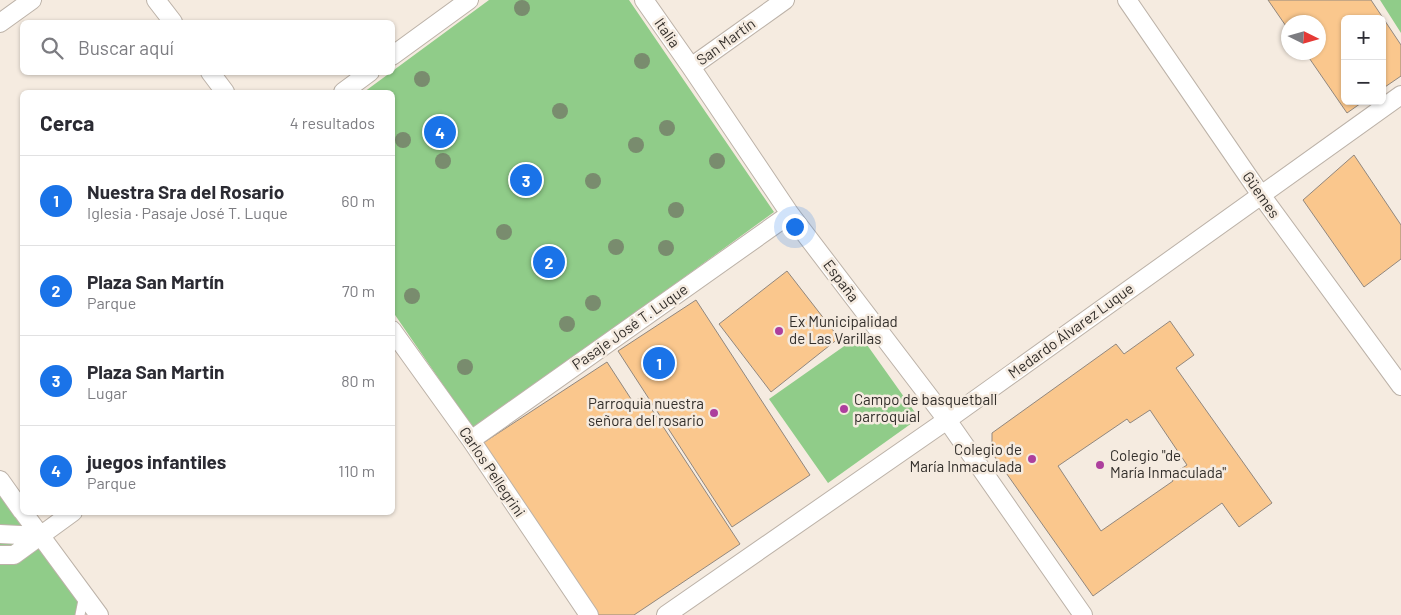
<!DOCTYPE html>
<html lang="es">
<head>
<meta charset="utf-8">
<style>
	body { margin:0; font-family:Barlow,sans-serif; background:#f2f2f3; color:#2b2b33 }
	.controls { position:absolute; right:15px; top:15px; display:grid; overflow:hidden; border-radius:8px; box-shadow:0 1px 4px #0004 }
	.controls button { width:45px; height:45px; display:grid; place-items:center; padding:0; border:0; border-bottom:1px solid #e1e1e2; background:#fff; color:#2b2b33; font:25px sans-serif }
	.compass { position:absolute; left:1281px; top:15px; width:45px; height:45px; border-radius:50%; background:#fff; box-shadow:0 1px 4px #0004; rotate:95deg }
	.you { position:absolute; left:794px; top:226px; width:18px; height:18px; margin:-12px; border:4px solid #fff; border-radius:50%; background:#1a73e8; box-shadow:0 0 0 8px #1a73e833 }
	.badge { display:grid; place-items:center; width:32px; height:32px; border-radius:50%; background:#1a73e8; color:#fff; font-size:16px; font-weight:700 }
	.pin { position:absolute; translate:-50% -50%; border:2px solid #fff; box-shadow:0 1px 5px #0006 }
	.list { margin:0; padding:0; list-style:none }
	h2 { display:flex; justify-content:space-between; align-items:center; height:65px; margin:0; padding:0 20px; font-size:21px }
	h2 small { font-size:16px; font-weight:400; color:#7c7c81 }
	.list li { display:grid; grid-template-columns:32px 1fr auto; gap:15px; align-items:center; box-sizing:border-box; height:90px; padding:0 20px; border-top:1px solid #e1e1e2 }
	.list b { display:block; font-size:19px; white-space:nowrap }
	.list p { margin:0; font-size:16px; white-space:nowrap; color:#7c7c81 }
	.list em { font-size:16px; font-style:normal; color:#7c7c81 }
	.icon { flex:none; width:28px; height:28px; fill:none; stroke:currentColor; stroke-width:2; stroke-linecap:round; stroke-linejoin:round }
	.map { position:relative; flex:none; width:1401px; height:615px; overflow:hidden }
	.search { position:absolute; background:#fff; box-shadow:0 1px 4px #0004; left:20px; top:20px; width:375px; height:55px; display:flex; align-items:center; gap:12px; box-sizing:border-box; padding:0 18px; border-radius:8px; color:#7c7c81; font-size:19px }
	.panel { position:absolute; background:#fff; box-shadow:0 1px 4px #0004; left:20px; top:90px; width:375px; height:425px; border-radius:8px }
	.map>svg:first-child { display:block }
</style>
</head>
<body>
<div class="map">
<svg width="1401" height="615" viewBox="0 0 1401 615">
	<rect width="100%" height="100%" fill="#f5ebe0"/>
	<path fill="#90cc89" d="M489,0H629L774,212L474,430L393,312L392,92H364Z
		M1380,0H1401V33Z
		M860,335L919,418L828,483L769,399Z
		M0,480L84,595L80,615H0Z"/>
	<path fill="#fac78d" stroke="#91877e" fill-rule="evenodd" d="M1268,0H1371L1401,45V76L1382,89V19H1345V101H1364L1347,113L1305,52H1318V22H1288V29Z
		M1354,155L1401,225V259L1364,287L1303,200Z
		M787,271L839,338L771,392L719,324Z
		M696,300L810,475L732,527L618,351Z
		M1170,321L1194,355L1176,368L1272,503L1239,527L1222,503L1093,596L992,453V433L1116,344L1124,354ZM1150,410L1187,465L1170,476L1173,481L1101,531L1058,466L1127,419L1130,423Z
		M607,362L633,402L643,396L740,544L634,615H595L483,443Z"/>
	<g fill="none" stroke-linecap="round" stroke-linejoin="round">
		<defs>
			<path id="lane" d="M80,615L84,595"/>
			<path id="street" d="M156,0L173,22
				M644,0L691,67L790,214L947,420L1083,615
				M1127,0L1261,195L1401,386
				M0,23L32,0
				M392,56L469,0
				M691,67L785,0
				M210,72L225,92
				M343,92L370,72
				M392,330L471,440L589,615
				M471,440L790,214
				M0,480L22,511
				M23,512L99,615
				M0,534L40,536
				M0,555H14L73,512
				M666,615L947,420L1401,95"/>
		</defs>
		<use href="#lane" stroke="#bcb2a8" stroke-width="11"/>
		<use href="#street" stroke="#bcb2a8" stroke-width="20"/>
		<use href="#lane" stroke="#fff" stroke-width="9"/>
		<use href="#street" stroke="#fff" stroke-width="18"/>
	</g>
	<g fill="#798c6e">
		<circle cx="522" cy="8" r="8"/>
		<circle cx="642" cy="61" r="8"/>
		<circle cx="422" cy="79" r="8"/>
		<circle cx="560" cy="111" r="8"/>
		<circle cx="667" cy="128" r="8"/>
		<circle cx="403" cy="140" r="8"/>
		<circle cx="636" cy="145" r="8"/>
		<circle cx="443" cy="161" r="8"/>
		<circle cx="717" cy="161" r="8"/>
		<circle cx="593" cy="181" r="8"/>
		<circle cx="676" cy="210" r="8"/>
		<circle cx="504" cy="232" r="8"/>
		<circle cx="616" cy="247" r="8"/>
		<circle cx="666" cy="248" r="8"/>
		<circle cx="412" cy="296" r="8"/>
		<circle cx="593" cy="303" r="8"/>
		<circle cx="567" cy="324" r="8"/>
		<circle cx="465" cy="367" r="8"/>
	</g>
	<g fill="#ad3f9d" stroke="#f5ebe0" stroke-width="2">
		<circle cx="779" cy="331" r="5"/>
		<circle cx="844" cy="409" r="5"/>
		<circle cx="714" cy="413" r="5"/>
		<circle cx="1032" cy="459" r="5"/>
		<circle cx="1100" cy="465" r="5"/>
	</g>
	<g text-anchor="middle" stroke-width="5" stroke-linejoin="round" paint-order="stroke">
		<g font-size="15" fill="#332f2b" stroke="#f5ebe0">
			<text transform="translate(667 33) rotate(55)" y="5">Italia</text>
			<text transform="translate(726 42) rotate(-36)" y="5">San Martín</text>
			<text transform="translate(1261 195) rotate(55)" y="5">Güemes</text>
			<text transform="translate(841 281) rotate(53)" y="5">España</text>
			<text transform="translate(630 327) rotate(-35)" y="5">Pasaje José T. Luque</text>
			<text transform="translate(1071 331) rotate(-36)" y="5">Medardo Álvarez Luque</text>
			<text transform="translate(492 472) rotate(56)" y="5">Carlos Pellegrini</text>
		</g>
		<g font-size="15" fill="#332f2b" stroke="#f5ebe0" text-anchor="start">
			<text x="789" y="327">Ex Municipalidad<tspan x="789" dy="17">de Las Varillas</tspan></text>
			<text x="854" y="405">Campo de basquetball<tspan x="854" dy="17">parroquial</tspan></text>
			<text x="704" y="409" text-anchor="end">Parroquia nuestra<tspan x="704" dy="17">señora del rosario</tspan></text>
			<text x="1022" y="455" text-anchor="end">Colegio de<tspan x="1022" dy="17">María Inmaculada</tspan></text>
			<text x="1110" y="461">Colegio "de<tspan x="1110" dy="17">María Inmaculada"</tspan></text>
		</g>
	</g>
</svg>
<div class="controls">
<button>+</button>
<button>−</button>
</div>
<svg class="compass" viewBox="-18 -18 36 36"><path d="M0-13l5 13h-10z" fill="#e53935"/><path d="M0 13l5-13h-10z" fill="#7c7c81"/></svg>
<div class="you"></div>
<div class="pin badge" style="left:659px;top:363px">1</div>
<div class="pin badge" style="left:549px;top:262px">2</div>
<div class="pin badge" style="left:526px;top:180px">3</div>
<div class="pin badge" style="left:440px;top:132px">4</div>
<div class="search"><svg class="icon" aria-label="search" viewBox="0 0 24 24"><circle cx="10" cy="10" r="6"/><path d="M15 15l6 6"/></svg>Buscar aquí</div>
<section class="panel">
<h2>Cerca<small>4 resultados</small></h2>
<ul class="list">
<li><span class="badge">1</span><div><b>Nuestra Sra del Rosario</b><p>Iglesia · Pasaje José T. Luque</p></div><em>60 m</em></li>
<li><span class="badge">2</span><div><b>Plaza San Martín</b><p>Parque</p></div><em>70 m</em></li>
<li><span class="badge">3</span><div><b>Plaza San Martin</b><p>Lugar</p></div><em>80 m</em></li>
<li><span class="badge">4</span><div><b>juegos infantiles</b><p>Parque</p></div><em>110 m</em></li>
</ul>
</section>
</div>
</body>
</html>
